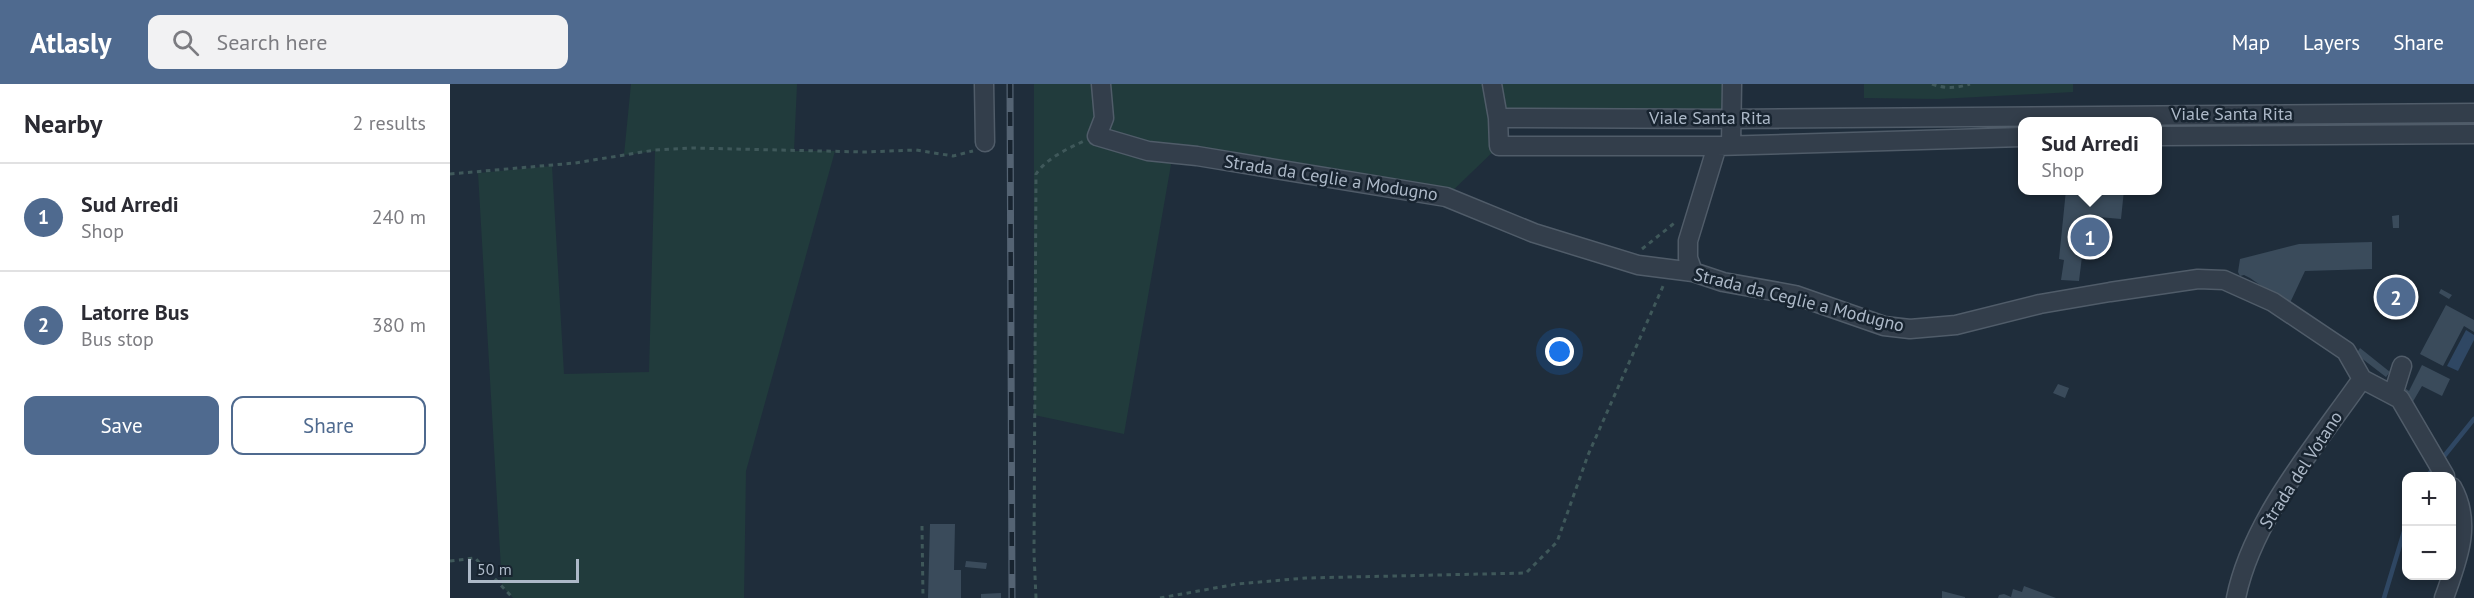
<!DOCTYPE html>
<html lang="en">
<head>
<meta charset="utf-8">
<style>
	body { margin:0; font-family:"PT Sans",sans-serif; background:#f2f2f3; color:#2b2b33 }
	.controls { position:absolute; right:18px; bottom:18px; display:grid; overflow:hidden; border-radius:12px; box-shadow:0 3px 9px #0003 }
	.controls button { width:54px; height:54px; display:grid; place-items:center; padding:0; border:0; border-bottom:2px solid #e1e1e2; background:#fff; color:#2b2b33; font:30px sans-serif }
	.scale { position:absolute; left:18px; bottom:15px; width:111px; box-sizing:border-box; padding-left:6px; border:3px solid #adb9c8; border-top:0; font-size:16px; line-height:21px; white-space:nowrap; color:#adb9c8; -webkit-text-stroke:4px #182430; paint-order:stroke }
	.you { position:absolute; left:1110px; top:268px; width:21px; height:21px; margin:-15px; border:4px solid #fff; border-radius:50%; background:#1a73e8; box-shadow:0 0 0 9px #1a73e833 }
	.badge { display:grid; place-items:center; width:39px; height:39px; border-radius:50%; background:#4f6a8f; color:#fff; font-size:20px; font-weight:700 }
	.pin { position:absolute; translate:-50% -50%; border:3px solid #fff; box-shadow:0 2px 6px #0006 }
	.popup { position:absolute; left:1568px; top:33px; width:144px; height:78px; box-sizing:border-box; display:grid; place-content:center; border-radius:12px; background:#fff; filter:drop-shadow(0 2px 4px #0005); font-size:20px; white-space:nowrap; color:#7c7c81 }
	.popup b { font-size:22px; color:#2b2b33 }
	.popup::after { content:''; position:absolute; left:50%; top:100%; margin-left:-12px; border:12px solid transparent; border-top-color:#fff }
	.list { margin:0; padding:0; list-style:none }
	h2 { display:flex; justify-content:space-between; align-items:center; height:78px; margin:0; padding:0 24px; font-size:26px }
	h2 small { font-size:20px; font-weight:400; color:#7c7c81 }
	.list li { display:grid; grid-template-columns:39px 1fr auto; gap:18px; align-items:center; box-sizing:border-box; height:108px; padding:0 24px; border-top:2px solid #e1e1e2 }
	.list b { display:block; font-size:22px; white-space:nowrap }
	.list p { margin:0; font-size:20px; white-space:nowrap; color:#7c7c81 }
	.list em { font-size:20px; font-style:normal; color:#7c7c81 }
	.actions { display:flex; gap:12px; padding:18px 24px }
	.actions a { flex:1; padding:14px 0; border:2px solid #4f6a8f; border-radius:12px; text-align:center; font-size:21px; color:#4f6a8f }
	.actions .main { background:#4f6a8f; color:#fff }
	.icon { flex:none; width:33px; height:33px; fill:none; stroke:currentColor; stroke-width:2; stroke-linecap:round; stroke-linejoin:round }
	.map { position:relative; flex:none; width:2024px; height:514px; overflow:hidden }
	header { display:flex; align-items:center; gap:36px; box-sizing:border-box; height:84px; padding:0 30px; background:#4f6a8f; color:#fff }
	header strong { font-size:28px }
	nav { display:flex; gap:33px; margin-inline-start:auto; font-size:21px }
	.search { width:420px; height:54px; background:#f2f2f3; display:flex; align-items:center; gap:15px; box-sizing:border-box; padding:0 21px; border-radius:12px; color:#7c7c81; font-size:22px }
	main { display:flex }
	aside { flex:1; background:#fff }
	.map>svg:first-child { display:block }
</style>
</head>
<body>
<header>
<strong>Atlasly</strong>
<div class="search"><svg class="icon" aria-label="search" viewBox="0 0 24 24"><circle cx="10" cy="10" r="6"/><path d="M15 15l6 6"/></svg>Search here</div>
<nav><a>Map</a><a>Layers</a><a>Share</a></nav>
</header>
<main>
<aside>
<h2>Nearby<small>2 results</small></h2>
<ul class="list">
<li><span class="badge">1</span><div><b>Sud Arredi</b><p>Shop</p></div><em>240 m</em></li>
<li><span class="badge">2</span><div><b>Latorre Bus</b><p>Bus stop</p></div><em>380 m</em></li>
</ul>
<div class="actions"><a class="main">Save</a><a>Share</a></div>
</aside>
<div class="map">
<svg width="2024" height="514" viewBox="0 0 2024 514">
	<rect width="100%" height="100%" fill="#1f2d3b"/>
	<path fill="#213b3c" d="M181,0H347L344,67H385L296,387L294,514H63L52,502L28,89L102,82L114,290L199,288L205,67L174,71Z
		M584,0H1282L1281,35L1049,34V62L996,113L723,69L674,350L584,331Z
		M1414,0H1623V8L1489,15L1414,14Z"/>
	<path fill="#2f4763" d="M2016,246L2024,251V256L2008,287L1997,282Z"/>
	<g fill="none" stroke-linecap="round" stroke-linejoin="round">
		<path stroke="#2f4763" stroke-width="4.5" d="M1991,376L2024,335
			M1977,392L1985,383
			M1934,514L1956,441"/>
	</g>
	<path fill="#3a4b5b" d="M1616,106H1674L1671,135L1637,132L1629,197L1611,196L1614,176L1609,175Z
		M1949,131V144H1943L1942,132Z
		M1922,158V185L1855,187L1839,221L1800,194L1794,191L1790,192L1788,188L1790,175L1849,160Z
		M1991,205L2002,211L1999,215L1989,209Z
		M1996,221L2024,236V248L2014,242L1993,282L1970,270Z
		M1910,264L1940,288L1936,293L1906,270Z
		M1972,281L2000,295L1992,312L1972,302L1961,321L1955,309L1956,305L1959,307Z
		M1608,300L1619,304L1615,314L1603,309Z
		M480,440H505L504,486H511V514H478Z
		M516,477L537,479L536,485L515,483Z
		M1574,502L1606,514H1548L1549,511L1554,510L1561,513L1563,505L1572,508Z
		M1492,507L1515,513V514H1492Z
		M551,509V514H531V510Z"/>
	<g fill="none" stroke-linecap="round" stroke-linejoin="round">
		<defs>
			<path id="minor" d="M534,0L535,58
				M651,0L654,34L647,52L698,67L747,72L996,113L1084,149L1188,181L1243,188L1273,198L1345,211L1434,242L1460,245L1506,241L1590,220L1660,208L1748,195L1774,196L1823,218L1896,267L1912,295L1950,315L1995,392
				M1042,0L1048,34
				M1708,52L2024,50
				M1572,53L1267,62H1049L1048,34L1281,35L2024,29
				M1281,61L1282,0
				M1243,188L1238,174V157L1267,62
				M1943,311L1952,282
				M1786,514C1802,435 1866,361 1912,295
				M1994,514C2007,477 2023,440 2002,403"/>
		</defs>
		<use href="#minor" stroke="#505c69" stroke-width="21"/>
		<path stroke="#3f585a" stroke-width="3" stroke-dasharray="4.5 4.5" stroke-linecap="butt" d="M1482,0C1495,5 1507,4 1520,0
			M0,90L125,79L205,66L242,64L415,68L466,66L503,72L523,67
			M1192,165L1227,137
			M472,442L473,514
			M0,477L25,474L63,514
			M586,514L584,469L586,90C597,74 617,65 634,57
			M710,514L787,500L856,494L1076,489L1107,458L1138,371L1214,200"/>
		<use href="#minor" stroke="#333e4b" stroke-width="18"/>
		<defs>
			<path id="rail" d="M560,0L562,514"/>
		</defs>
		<use href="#rail" stroke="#546373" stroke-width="7"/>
		<use href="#rail" stroke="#182430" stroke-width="4.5" stroke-dasharray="14" stroke-linecap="butt"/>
	</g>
	<g text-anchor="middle" stroke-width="5" stroke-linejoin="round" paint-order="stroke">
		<g font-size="18" fill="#adb9c8" stroke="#182430">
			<text x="1782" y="36">Viale Santa Rita</text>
			<text x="1260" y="40">Viale Santa Rita</text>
			<text transform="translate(881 94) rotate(9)" y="6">Strada da Ceglie a Modugno</text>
			<text transform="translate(1349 216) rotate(14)" y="6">Strada da Ceglie a Modugno</text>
			<text transform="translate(1851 386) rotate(-57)" y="6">Strada del Votano</text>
		</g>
	</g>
</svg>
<div class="controls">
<button>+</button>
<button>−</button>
</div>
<div class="scale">50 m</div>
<div class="you"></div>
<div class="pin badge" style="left:1640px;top:153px">1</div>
<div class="popup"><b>Sud Arredi</b>Shop</div>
<div class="pin badge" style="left:1946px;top:213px">2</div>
</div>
</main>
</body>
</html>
